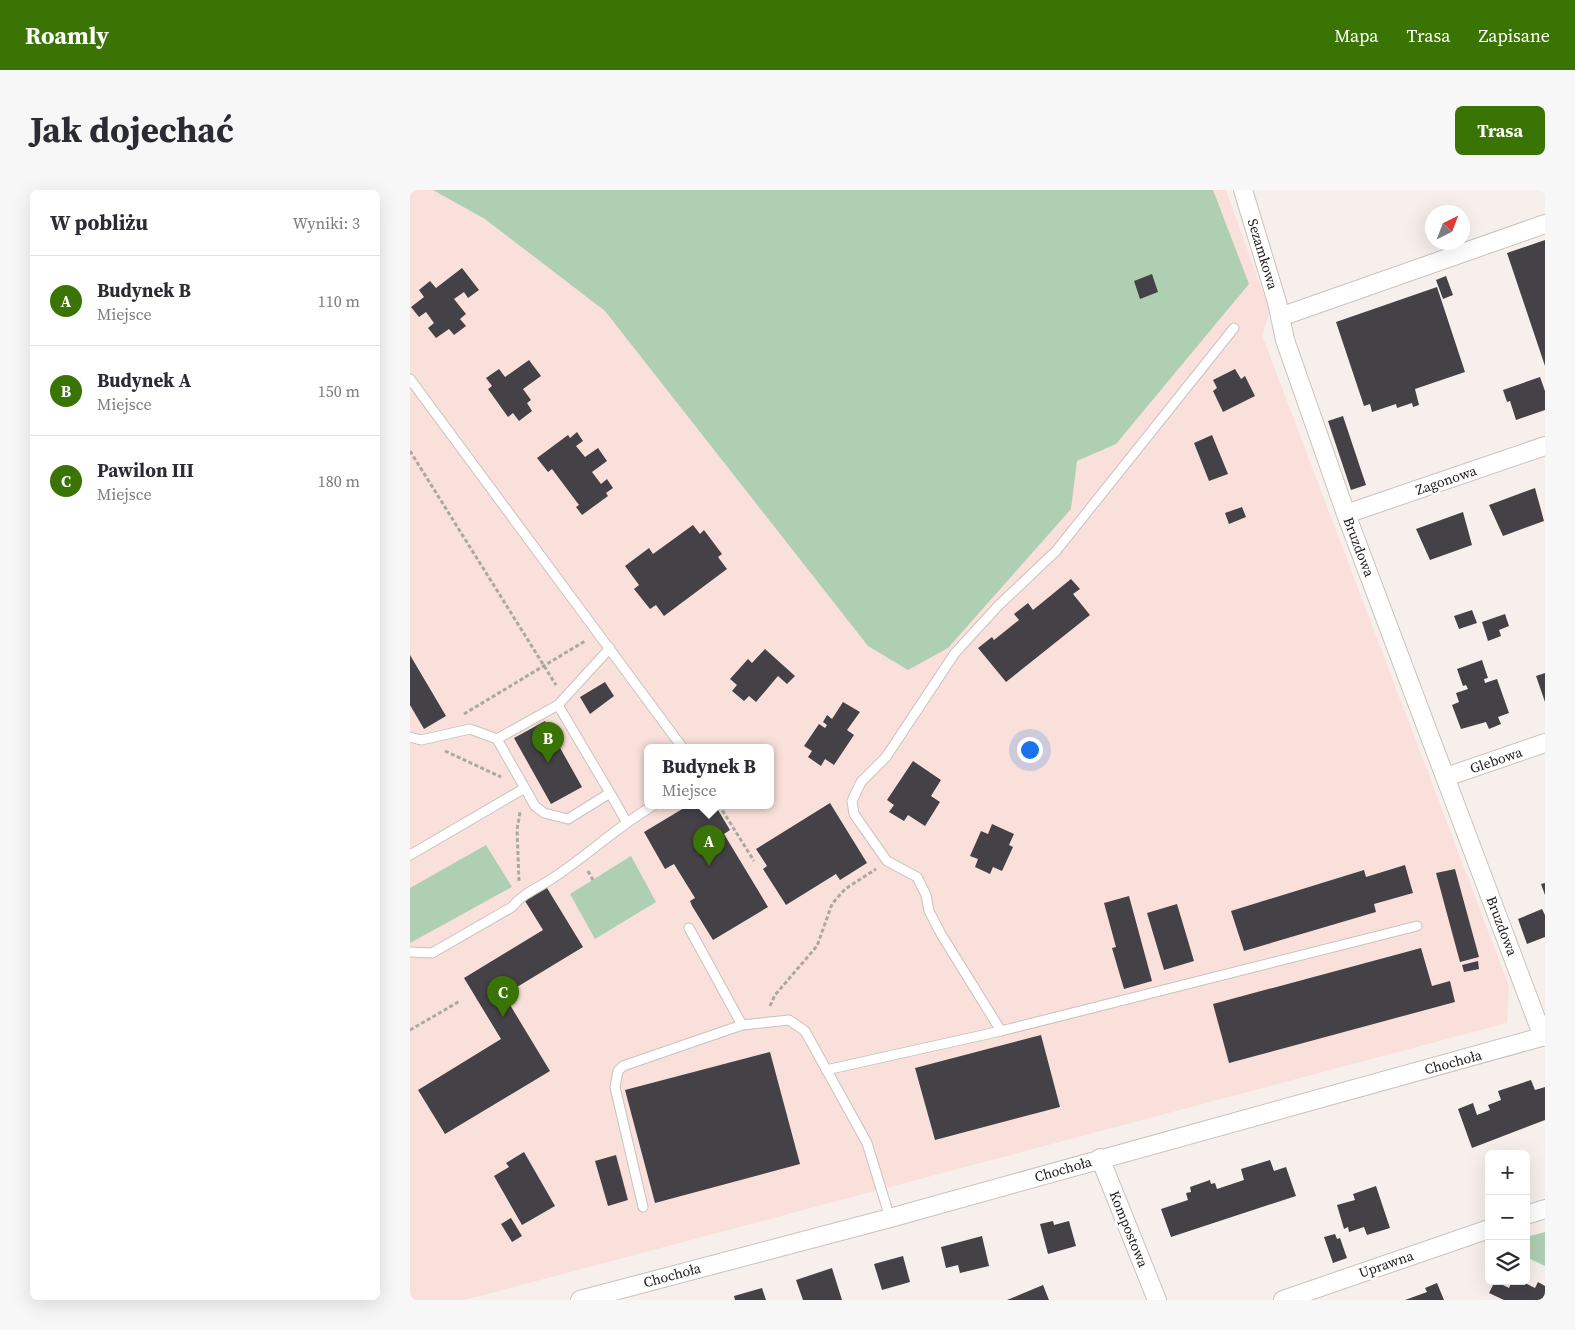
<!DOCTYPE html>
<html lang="pl">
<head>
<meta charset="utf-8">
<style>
	body { margin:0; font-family:"Source Serif 4",serif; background:#f7f7f7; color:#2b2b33 }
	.controls { position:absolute; right:15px; bottom:15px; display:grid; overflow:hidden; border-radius:8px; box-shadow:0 5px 20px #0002 }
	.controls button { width:45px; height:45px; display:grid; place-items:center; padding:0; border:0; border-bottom:1px solid #e1e1e2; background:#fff; color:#2b2b33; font:25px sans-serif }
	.compass { position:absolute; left:1015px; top:15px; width:45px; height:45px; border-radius:50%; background:#fff; box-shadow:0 5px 20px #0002; rotate:42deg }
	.you { position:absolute; left:619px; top:559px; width:18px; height:18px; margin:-12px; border:4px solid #fff; border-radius:50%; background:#1a73e8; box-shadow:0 0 0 8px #1a73e833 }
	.badge { display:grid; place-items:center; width:32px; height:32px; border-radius:50%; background:#3a7405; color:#fff; font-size:16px; font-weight:700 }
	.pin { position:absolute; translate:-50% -41px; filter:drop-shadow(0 1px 2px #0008) }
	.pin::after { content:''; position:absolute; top:26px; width:18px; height:15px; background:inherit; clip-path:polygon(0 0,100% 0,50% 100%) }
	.popup { position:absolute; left:234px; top:554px; width:130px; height:65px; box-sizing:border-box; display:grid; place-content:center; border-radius:8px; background:#fff; filter:drop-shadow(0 1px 4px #0005); font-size:16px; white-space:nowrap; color:#7c7c81 }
	.popup b { font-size:19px; color:#2b2b33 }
	.popup::after { content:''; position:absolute; left:50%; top:100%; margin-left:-10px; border:10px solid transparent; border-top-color:#fff }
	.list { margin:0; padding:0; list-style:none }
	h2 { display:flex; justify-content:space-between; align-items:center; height:65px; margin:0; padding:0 20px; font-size:21px }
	h2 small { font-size:16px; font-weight:400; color:#7c7c81 }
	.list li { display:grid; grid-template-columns:32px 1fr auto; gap:15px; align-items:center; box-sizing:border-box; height:90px; padding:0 20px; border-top:1px solid #e1e1e2 }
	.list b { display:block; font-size:19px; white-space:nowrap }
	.list p { margin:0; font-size:16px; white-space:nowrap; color:#7c7c81 }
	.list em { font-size:16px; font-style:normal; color:#7c7c81 }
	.icon { flex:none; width:28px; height:28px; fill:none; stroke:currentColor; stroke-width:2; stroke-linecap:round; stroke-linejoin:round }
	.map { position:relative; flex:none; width:1135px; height:1110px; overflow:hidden; border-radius:8px }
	header { display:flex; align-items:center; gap:30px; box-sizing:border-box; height:70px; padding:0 25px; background:#3a7405; color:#fff }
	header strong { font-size:24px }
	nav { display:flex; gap:28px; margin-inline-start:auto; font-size:18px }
	.intro { display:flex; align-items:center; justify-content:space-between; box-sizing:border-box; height:120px; padding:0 30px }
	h1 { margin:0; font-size:35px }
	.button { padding:12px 22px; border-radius:8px; background:#3a7405; color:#fff; font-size:18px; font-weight:700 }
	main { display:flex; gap:30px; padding:0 30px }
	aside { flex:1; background:#fff; border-radius:8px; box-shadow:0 5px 20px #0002 }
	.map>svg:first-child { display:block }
</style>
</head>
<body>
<header>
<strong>Roamly</strong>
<nav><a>Mapa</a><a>Trasa</a><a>Zapisane</a></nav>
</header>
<div class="intro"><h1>Jak dojechać</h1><a class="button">Trasa</a></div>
<main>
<aside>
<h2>W pobliżu<small>Wyniki: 3</small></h2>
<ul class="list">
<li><span class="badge">A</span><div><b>Budynek B</b><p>Miejsce</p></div><em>110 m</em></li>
<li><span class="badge">B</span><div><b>Budynek A</b><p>Miejsce</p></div><em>150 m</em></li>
<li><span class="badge">C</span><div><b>Pawilon III</b><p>Miejsce</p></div><em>180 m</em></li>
</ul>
</aside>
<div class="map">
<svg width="1135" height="1110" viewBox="0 0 1135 1110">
	<rect width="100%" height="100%" fill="#f7efeb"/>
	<path fill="#fae0da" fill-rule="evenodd" d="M0,0H816L860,122L852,145L1099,796L1097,833L55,1110H0ZM238,557H360V615H238Z"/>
	<path fill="#afcfb3" d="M23,0H803L839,94L706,254L667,271L661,319L538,458L498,480L458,456L195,121L75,29Z
		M76,655L102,697L0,753V698Z
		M221,666L246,712L185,749L160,704Z
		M1135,1042V1076L1116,1067V1047Z"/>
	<path fill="#454247" d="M1135,50V176L1097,63Z
		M52,78L69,100L58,108L54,102L44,109L56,124L50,129L56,136L44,145L39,139L26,148L18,138L24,133L16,122L9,127L1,117L14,107L9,100L20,91L26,98Z
		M742,84L748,102L730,109L724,91Z
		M1036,86L1043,105L1033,109L1026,90Z
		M1027,97L1055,182L1005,199L1009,215L1003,217L1002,213L987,218L986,214L962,222L960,214L954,216L926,132Z
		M119,170L131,186L113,199L121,210L117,213L122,221L109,231L103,223L98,227L78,199L82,196L76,188L89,179L95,187Z
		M825,179L831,189L835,186L845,206L813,222L803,201L807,198L803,190Z
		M1130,187L1135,201V220L1106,230L1100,211L1097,212L1093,200Z
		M933,226L956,295L941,300L918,231Z
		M167,242L173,251L166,256L175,267L188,258L197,271L182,282L191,294L197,289L203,298L196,303L198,306L172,325L166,317L169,315L142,279L138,282L127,268L158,245L160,248Z
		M802,245L818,284L799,291L784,253Z
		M1125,298L1134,331L1093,346L1079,315Z
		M832,317L836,327L819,334L815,323Z
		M1053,322L1062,355L1020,370L1006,339Z
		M283,335L290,344L294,340L312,364L308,367L317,379L254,426L246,415L240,419L224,399L229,395L215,376L239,358L243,364Z
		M661,389L670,399L663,404L680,425L596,492L568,458L582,447L584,450L609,430L604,424L618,413L623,420Z
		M1062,420L1067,433L1049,439L1044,426Z
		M1095,424L1099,436L1089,440L1091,446L1078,451L1072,432Z
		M355,459L385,486L377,494L368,486L346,512L339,506L334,511L322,501L327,495L320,489L338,469L342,473Z
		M0,465L36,526L14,539L0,515Z
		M1072,470L1078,488L1074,489L1075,493L1087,489L1099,523L1088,527L1091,534L1079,539L1076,532L1051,539L1042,515L1049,512L1046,503L1058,499L1056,495L1053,496L1047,479Z
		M1135,483V512L1126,486Z
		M195,492L204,506L180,524L170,507Z
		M433,512L450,522L437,540L444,545L424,575L415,569L411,576L398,567L402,561L394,556L409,534L415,538L417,535L413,532L417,525L422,529Z
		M135,531L172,597L141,614L104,548Z
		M503,571L531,590L521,606L530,612L515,636L498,625L494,631L479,622L484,615L477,610Z
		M420,613L457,673L430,690L426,684L376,715L353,679L357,676L346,659Z
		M279,615H305L320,640L314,644L358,717L303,750L282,716L280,711L285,708L264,674L255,679L234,642Z
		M582,634L604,644L599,655L603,657L592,681L583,677L580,684L565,677L568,669L560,666L571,641L578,644Z
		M995,675L1003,703L964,714L966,722L834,761L821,721L954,680L956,687Z
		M1045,679L1069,767L1050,772L1026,683Z
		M1135,693V705L1131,694Z
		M137,698L173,757L94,805L140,881L35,944L8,900L91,849L54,788L133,740L115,711Z
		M719,706L742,791L714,799L702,758L706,757L694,713Z
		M767,714L784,771L754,780L737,723Z
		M1132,719L1135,725V747L1117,754L1108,729Z
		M1011,758L1022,796L1040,791L1045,812L819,873L803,814Z
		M1068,771L1069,779L1054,782L1052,775Z
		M631,845L650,917L525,950L505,878Z
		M360,862L390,974L245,1013L215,900Z
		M1121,890L1125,900L1135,897V930L1062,958L1048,919L1063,913L1067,925L1080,920L1078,915L1091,910L1088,901Z
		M114,962L145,1016L112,1035L84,986L99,977L96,973Z
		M206,965L218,1010L198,1016L185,971Z
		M860,970L864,981L876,977L886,1006L761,1047L751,1019L778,1010L776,1003L781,1002L780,997L800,990L801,994L805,993L807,999L834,990L831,979Z
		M966,996L980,1038L957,1045L954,1037L939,1042L938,1037L934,1039L927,1015L945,1010L943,1004Z
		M101,1028L112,1046L102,1052L91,1034Z
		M643,1031L644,1035L659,1031L666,1056L638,1064L630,1034Z
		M925,1044L927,1049L930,1048L937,1068L923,1073L914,1047Z
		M572,1046L579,1076L550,1083L548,1075L536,1078L531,1057Z
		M493,1066L500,1092L472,1100L464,1074Z
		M422,1078L432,1110H393L386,1090Z
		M1085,1091L1099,1098L1102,1091H1111L1125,1098L1128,1092L1135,1096V1110H1094L1079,1103Z
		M1027,1093L1034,1110H995L1017,1102L1015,1098Z
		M633,1095L639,1110H597Z
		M352,1098L356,1110H325L324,1106Z"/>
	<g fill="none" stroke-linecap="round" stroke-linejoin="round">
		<defs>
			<path id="lane" d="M0,189L272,557
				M0,547L11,550L60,539L87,549L125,616L134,623L158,629L200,603L216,631
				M87,549L148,515
				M200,603L148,515L200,458
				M0,665L115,598
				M279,738L332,835L379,830L395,841L457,953L480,1028
				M0,762L22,763L102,717C113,703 128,698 143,688C178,665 208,636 244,615
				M591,841L531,744L519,721L516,705L507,687L477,671L444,624L442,611L451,592L476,567L545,463L588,416L646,361L824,138
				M416,880L591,841L1007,736
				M233,1017L205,897L208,881L213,876L332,835"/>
			<path id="street" d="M833,0L867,112L875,150L936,324L1133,847
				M870,127L1135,34
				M936,324L1135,256
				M1036,587L1135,553
				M690,968L747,1110
				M1116,1025L1135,1019
				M170,1110L480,1028L1135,846
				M873,1110L1079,1039"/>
		</defs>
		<use href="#lane" stroke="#c9c2be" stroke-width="11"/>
		<use href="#street" stroke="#c9c2be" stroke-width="20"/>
		<path stroke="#ada7a4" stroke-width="3" stroke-dasharray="4 2.5" stroke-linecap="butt" d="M0,261L146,495
			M54,524L175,451
			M35,561L91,587
			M309,615L344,671
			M178,681L183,690
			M109,691L107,640L110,622
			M360,816L365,805L407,756L422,714L435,699L466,679
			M0,840L50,811"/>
		<use href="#lane" stroke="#fff" stroke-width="9"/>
		<use href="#street" stroke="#fff" stroke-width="18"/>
	</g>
	<g text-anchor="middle" stroke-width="5" stroke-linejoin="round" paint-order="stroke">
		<g font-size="14" fill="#1c1918" stroke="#fff">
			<text transform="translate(853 64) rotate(73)" y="5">Sezamkowa</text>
			<text transform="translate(1036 290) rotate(-19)" y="5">Zagonowa</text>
			<text transform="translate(949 357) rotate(69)" y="5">Bruzdowa</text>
			<text transform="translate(1086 570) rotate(-19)" y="5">Glebowa</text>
			<text transform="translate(1092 736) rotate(69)" y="5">Bruzdowa</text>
			<text transform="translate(1043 872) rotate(-15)" y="5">Chochoła</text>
			<text transform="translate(653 979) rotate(-16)" y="5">Chochoła</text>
			<text transform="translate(719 1039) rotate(68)" y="5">Kompostowa</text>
			<text transform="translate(976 1074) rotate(-19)" y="5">Uprawna</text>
			<text transform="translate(262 1085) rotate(-15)" y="5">Chochoła</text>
		</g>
	</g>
</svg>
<div class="controls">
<button>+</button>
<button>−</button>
<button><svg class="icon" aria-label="layers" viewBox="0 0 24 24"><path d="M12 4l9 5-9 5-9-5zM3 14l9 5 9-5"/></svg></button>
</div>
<svg class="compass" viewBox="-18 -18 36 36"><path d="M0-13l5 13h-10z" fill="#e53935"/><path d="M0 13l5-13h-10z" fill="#7c7c81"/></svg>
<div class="you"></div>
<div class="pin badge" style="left:299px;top:676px">A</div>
<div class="popup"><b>Budynek B</b>Miejsce</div>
<div class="pin badge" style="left:138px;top:573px">B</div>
<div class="pin badge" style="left:93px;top:827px">C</div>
</div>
</main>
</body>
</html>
